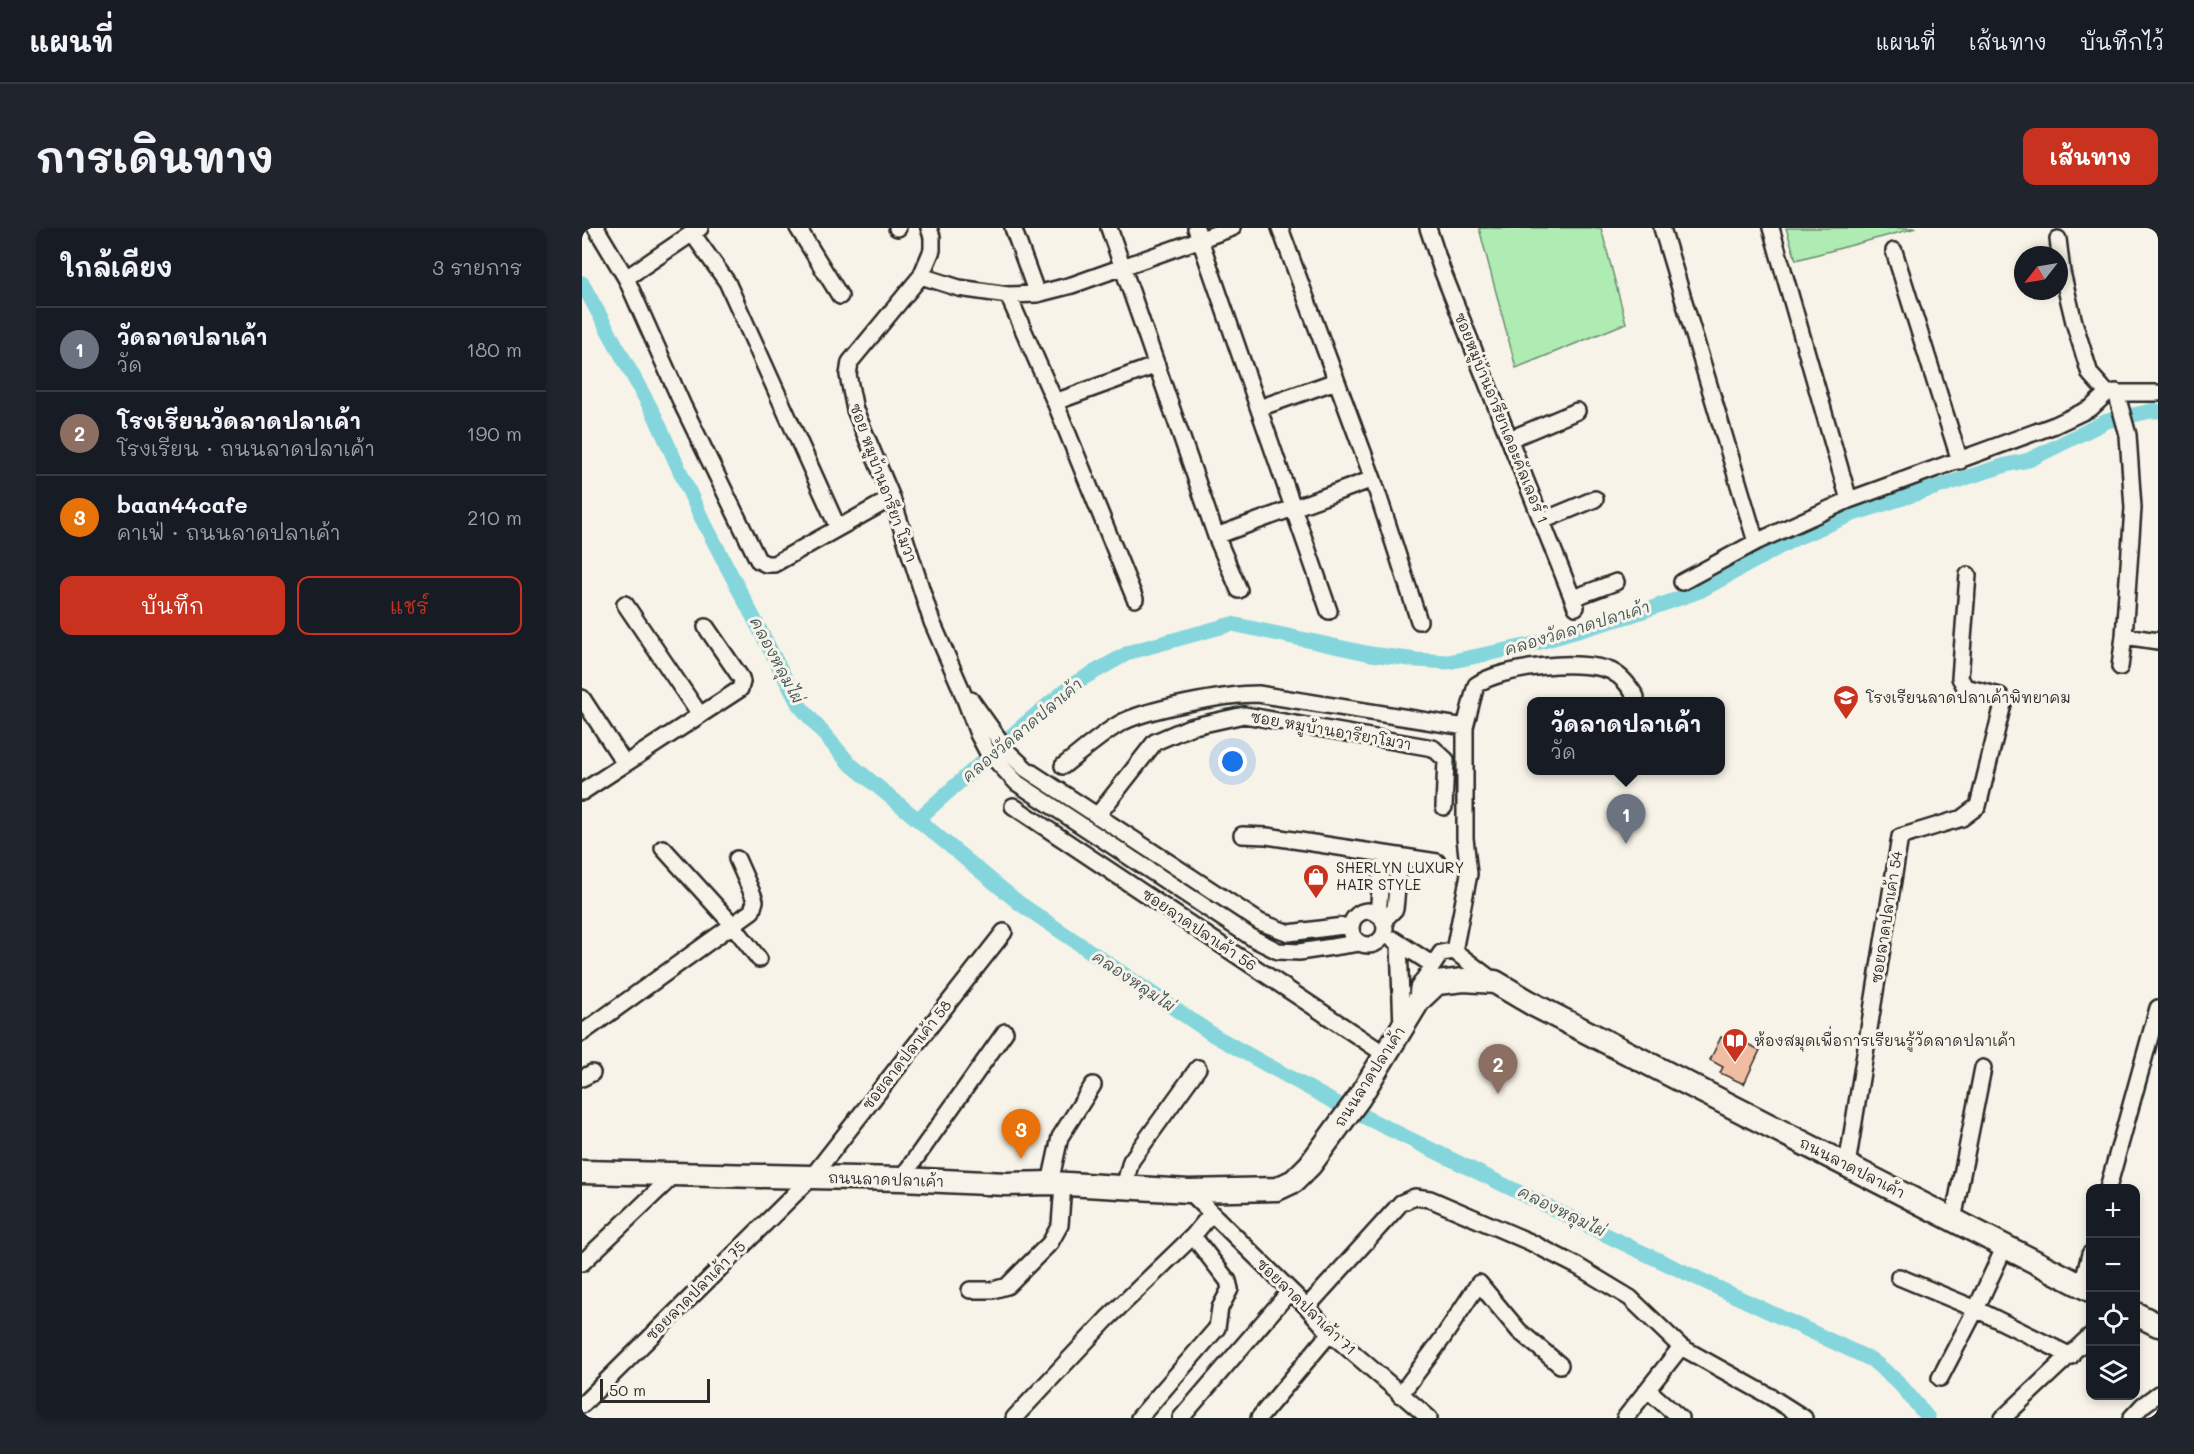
<!DOCTYPE html>
<html lang="th">
<head>
<meta charset="utf-8">
<style>
	body { margin:0; font-family:Mali,"Playpen Sans Thai",sans-serif; background:#20242c; color:#f1f3f6 }
	.controls { position:absolute; right:18px; bottom:18px; display:grid; overflow:hidden; border-radius:12px; box-shadow:0 3px 9px #0003 }
	.controls button { width:54px; height:54px; display:grid; place-items:center; padding:0; border:0; border-bottom:2px solid #363941; background:#171b24; color:#f1f3f6; font:30px sans-serif }
	.compass { position:absolute; left:1432px; top:18px; width:54px; height:54px; border-radius:50%; background:#171b24; box-shadow:0 3px 9px #0003; rotate:239deg }
	.scale { position:absolute; left:18px; bottom:15px; width:110px; box-sizing:border-box; padding-left:6px; border:3px solid #2b2b2b; border-top:0; font-size:16px; line-height:21px; white-space:nowrap; color:#2b2b2b; -webkit-text-stroke:4px #f7f3e8; paint-order:stroke }
	.you { position:absolute; left:651px; top:534px; width:21px; height:21px; margin:-15px; border:4px solid #fff; border-radius:50%; background:#1a73e8; box-shadow:0 0 0 9px #1a73e833 }
	.badge { display:grid; place-items:center; width:39px; height:39px; border-radius:50%; background:#c8321e; color:#fff; font-size:20px; font-weight:700 }
	.pin { position:absolute; translate:-50% -50px; filter:drop-shadow(0 2px 3px #0008) }
	.pin::after { content:''; position:absolute; top:32px; width:21px; height:18px; background:inherit; clip-path:polygon(0 0,100% 0,50% 100%) }
	.popup { position:absolute; left:945px; top:469px; width:198px; height:78px; box-sizing:border-box; display:grid; place-content:center; border-radius:12px; background:#171b24; filter:drop-shadow(0 2px 4px #0005); font-size:20px; white-space:nowrap; color:#9ea1a6 }
	.popup b { font-size:22px; color:#f1f3f6 }
	.popup::after { content:''; position:absolute; left:50%; top:100%; margin-left:-12px; border:12px solid transparent; border-top-color:#171b24 }
	.list { margin:0; padding:0; list-style:none }
	h2 { display:flex; justify-content:space-between; align-items:center; height:78px; margin:0; padding:0 24px; font-size:26px }
	h2 small { font-size:20px; font-weight:400; color:#9ea1a6 }
	.list li { display:grid; grid-template-columns:39px 1fr auto; gap:18px; align-items:center; box-sizing:border-box; height:84px; padding:0 24px; border-top:2px solid #363941 }
	.list b { display:block; font-size:22px; white-space:nowrap }
	.list p { margin:0; font-size:20px; white-space:nowrap; color:#9ea1a6 }
	.list em { font-size:20px; font-style:normal; color:#9ea1a6 }
	.actions { display:flex; gap:12px; padding:18px 24px }
	.actions a { flex:1; padding:14px 0; border:2px solid #c8321e; border-radius:12px; text-align:center; font-size:21px; color:#c8321e }
	.actions .main { background:#c8321e; color:#fff }
	.icon { flex:none; width:33px; height:33px; fill:none; stroke:currentColor; stroke-width:2; stroke-linecap:round; stroke-linejoin:round }
	.map { position:relative; flex:none; width:1576px; height:1190px; overflow:hidden; border-radius:12px }
	header { display:flex; align-items:center; gap:36px; box-sizing:border-box; height:84px; padding:0 30px; background:#171b24; border-bottom:2px solid #363941 }
	header strong { font-size:28px }
	nav { display:flex; gap:33px; margin-inline-start:auto; font-size:21px }
	.intro { display:flex; align-items:center; justify-content:space-between; box-sizing:border-box; height:144px; padding:0 36px }
	h1 { margin:0; font-size:42px }
	.button { padding:15px 27px; border-radius:12px; background:#c8321e; color:#fff; font-size:21px; font-weight:700 }
	main { display:flex; gap:36px; padding:0 36px }
	aside { flex:1; background:#171b24; border-radius:12px; box-shadow:0 3px 9px #0003 }
	.map>svg:first-child { display:block }
</style>
</head>
<body>
<header>
<strong>แผนที่</strong>
<nav><a>แผนที่</a><a>เส้นทาง</a><a>บันทึกไว้</a></nav>
</header>
<div class="intro"><h1>การเดินทาง</h1><a class="button">เส้นทาง</a></div>
<main>
<aside>
<h2>ใกล้เคียง<small>3 รายการ</small></h2>
<ul class="list">
<li><span class="badge" style="background:#6b7280">1</span><div><b>วัดลาดปลาเค้า</b><p>วัด</p></div><em>180 m</em></li>
<li><span class="badge" style="background:#8d6e63">2</span><div><b>โรงเรียนวัดลาดปลาเค้า</b><p>โรงเรียน · ถนนลาดปลาเค้า</p></div><em>190 m</em></li>
<li><span class="badge" style="background:#e8710a">3</span><div><b>baan44cafe</b><p>คาเฟ่ · ถนนลาดปลาเค้า</p></div><em>210 m</em></li>
</ul>
<div class="actions"><a class="main">บันทึก</a><a>แชร์</a></div>
</aside>
<div class="map">
<svg width="1576" height="1190" viewBox="0 0 1576 1190">
	<rect width="100%" height="100%" fill="#f7f3e8"/>
	<filter id="ink" filterUnits="userSpaceOnUse"><feTurbulence type="fractalNoise" baseFrequency=".0167" numOctaves="2"/><feDisplacementMap in="SourceGraphic" scale="12" xChannelSelector="R" yChannelSelector="G"/><feConvolveMatrix kernelMatrix="1 2 1 2 8 2 1 2 1" color-interpolation-filters="sRGB"/></filter>
	<g filter="url(#ink)">
		<path fill="#aeecb3" stroke="#6c8c6f" stroke-width="1.5" d="M897,0H1019L1044,95L934,140Z
			M1204,0H1334L1214,32Z"/>
		<g fill="none" stroke-linecap="round" stroke-linejoin="round">
			<path stroke="#85d6dc" stroke-width="15" d="M0,55L73,188L116,283L217,477L267,535L437,675L633,808L750,873L1051,1020L1290,1132L1316,1154L1346,1190
				M336,591L439,499L491,456L548,424L650,396L789,426L835,432L866,434L948,417L1050,387L1118,363L1214,310L1271,286L1424,237L1447,232L1525,193L1569,183H1576"/>
		</g>
		<path fill="#f1bda2" stroke="#2b2b2b" stroke-width="1.5" d="M1139,809L1152,816L1155,811L1178,822L1162,856L1138,845L1141,839L1128,832Z"/>
		<g fill="none" stroke-linecap="round" stroke-linejoin="round">
			<defs>
				<path id="minor" d="M14,0L44,50L101,178L176,332L184,336H192L310,270
					M216,0L258,68
					M315,0H316
					M347,0L350,9V22L339,48L268,134L266,147L273,182L310,270L350,394L378,458L396,506L405,523L435,555L672,711L696,723L717,724L777,715
					M431,0L455,66
					M527,0L634,308L657,362
					M614,0L747,383
					M698,0L791,251L837,393
					M846,0L860,42L994,379
					M1080,0L1174,314
					M1189,0L1267,272
					M110,5L145,54L256,300
					M1476,11L1480,44L1492,94L1508,146L1525,165
					M1312,23L1378,233
					M339,48L377,60L426,67L455,66L490,57L650,0
					M44,50L118,0
					M426,67L473,174L553,371
					M1534,164L1546,207L1551,280L1542,408L1538,439
					M473,174L575,137
					M677,180L754,153
					M928,211L995,183
					M960,293L1013,271
					M634,308L791,251
					M1100,354L1174,314L1267,272L1473,197L1509,180L1525,165H1576
					M991,370L1034,354
					M43,376L118,487
					M1542,408L1576,413
					M0,470L43,536
					M389,472L426,524L444,541L678,694L707,705L769,697
					M481,538C499,524 517,508 537,496C563,481 645,466 676,466L883,499
					M0,564L158,461L160,454L159,450L124,399
					M431,578L804,827
					M515,588L573,514L608,499L662,487L851,520L864,532L862,579
					M660,607L685,608L855,634
					M81,620L150,696L177,731
					M769 700a17 17 0 1 1 34 0a17 17 0 1 1-34 0Z
					M796,687L801,626
					M801,693L813,681L818,629
					M811,711L851,737
					M817,715L820,800
					M872,723L887,646L883,610V499L894,457C919,439 1000,430 1029,443C1041,449 1047,458 1054,469
					M835,771L836,760L859,725L872,723L913,754
					M0,805L170,683L173,673L171,667L155,631
					M0,850L10,845
					M1265,937L1318,609L1380,590L1396,578L1421,476L1418,468L1383,459L1378,450L1386,347
					M319,951L423,804
					M468,955L478,909L511,857
					M542,959L549,933L616,840
					M1526,960L1576,780
					M607,963L725,1079L748,1105L847,1190
					M1371,992L1401,840
					M0,1035L93,946
					M1317,1049L1394,1081L1489,1128
					M1500,1058L1508,1026
					M388,1062H411L425,1058L468,1015L478,997L481,956
					M725,1079L819,975L833,969L848,971L948,1014L995,1038L1048,1070L1099,1119L1189,1169L1222,1190
					M1358,1150L1394,1081L1423,1018
					M1067,1163L1098,1190
					M818,1167L860,1111L897,1055L937,1103L978,1137
					M0,1177L229,950L422,704
					M432,1190L525,1091L611,1008L629,986
					M557,1190L635,1100L638,1080L648,1061L646,1053L611,1008
					M599,1190L708,1063
					M677,1190L748,1105
					M1043,1190L1099,1119
					M1421,1190L1508,1108
					M1549,1190L1561,1177L1576,1166"/>
				<path id="secondary" d="M0,944L319,951L425,956L468,955L607,963L695,961L712,953L728,937L777,870L837,772L855,755L882,752L913,754L954,778L1508,1062
					M1554,1086L1576,1097"/>
			</defs>
			<use href="#minor" stroke="#2b2b2b" stroke-width="20"/>
			<use href="#secondary" stroke="#2b2b2b" stroke-width="27"/>
			<use href="#minor" stroke="#f7f3e8" stroke-width="15"/>
			<use href="#secondary" stroke="#f7f3e8" stroke-width="22"/>
		</g>
	</g>
	<defs>
		<symbol id="school-pin" viewBox="-11 -11 22 30"><path d="M0 17L-7.5 6A9.5 9.5 0 1 1 7.5 6Z" fill="#c8321e" stroke="#f7f3e8"/><path d="M0-5L7-2L0 1L-7-2ZM-4 1L0 2.5L4 1V4Q0 6-4 4Z" fill="#fff"/></symbol>
		<symbol id="shop-pin" viewBox="-11 -11 22 30"><path d="M0 17L-7.5 6A9.5 9.5 0 1 1 7.5 6Z" fill="#c8321e" stroke="#f7f3e8"/><path d="M-5-2.5h2.3a2.7 3.5 0 0 1 5.4 0H5L5.5 6h-11ZM-1.5-2.5h3a1.5 2.3 0 0 0-3 0Z" fill="#fff"/></symbol>
		<symbol id="library-pin" viewBox="-11 -11 22 30"><path d="M0 17L-7.5 6A9.5 9.5 0 1 1 7.5 6Z" fill="#c8321e" stroke="#f7f3e8"/><path d="M-6-4Q-3-5.5-.7-3.5V5Q-3 3-6 4ZM6-4Q3-5.5 .7-3.5V5Q3 3 6 4Z" fill="#fff"/></symbol>
	</defs>
	<g fill-rule="evenodd">
		<use href="#school-pin" x="1249" y="455" width="30" height="40"/>
		<use href="#shop-pin" x="719" y="634" width="30" height="40"/>
		<use href="#library-pin" x="1138" y="798" width="30" height="40"/>
	</g>
	<g text-anchor="middle" stroke-width="6" stroke-linejoin="round" paint-order="stroke">
		<g font-size="15" fill="#2b2b2b" stroke="#f7f3e8">
			<text transform="translate(919 190) rotate(68)" y="5">ซอยหมู่บ้านอารียาเดอะคัลเลอร์ 1</text>
			<text transform="translate(301 255) rotate(70)" y="5">ซอย หมูบ้านอารียา โมวา</text>
			<text transform="translate(749 503) rotate(10)" y="5">ซอย หมูบ้านอารียาโมวา</text>
			<text transform="translate(1305 689) rotate(-81)" y="5">ซอยลาดปลาเค้า 54</text>
			<text transform="translate(617 702) rotate(34)" y="5">ซอยลาดปลาเค้า 56</text>
			<text transform="translate(325 827) rotate(-52)" y="5">ซอยลาดปลาเค้า 58</text>
			<text transform="translate(788 849) rotate(-57)" y="5">ถนนลาดปลาเค้า</text>
			<text transform="translate(1270 940) rotate(27)" y="5">ถนนลาดปลาเค้า</text>
			<text transform="translate(304 952) rotate(2)" y="5">ถนนลาดปลาเค้า</text>
			<text transform="translate(114 1063) rotate(-45)" y="5">ซอยลาดปลาเค้า 75</text>
			<text transform="translate(724 1079) rotate(44)" y="5">ซอยลาดปลาเค้า 71</text>
		</g>
		<g font-size="15" fill="#2b2b2b" stroke="#f7f3e8" text-anchor="start">
			<text x="1284" y="475">โรงเรียนลาดปลาเค้าพิทยาคม</text>
			<text x="754" y="645">SHERLYN LUXURY<tspan x="754" dy="17">HAIR STYLE</tspan></text>
			<text x="1172" y="818">ห้องสมุดเพื่อการเรียนรู้วัดลาดปลาเค้า</text>
		</g>
		<g font-size="16" font-style="italic" fill="#425657" stroke="#f7f3e8">
			<text transform="translate(995 400) rotate(-17)" y="6">คลองวัดลาดปลาเค้า</text>
			<text transform="translate(195 432) rotate(62)" y="6">คลองหลุมไผ่</text>
			<text transform="translate(440 502) rotate(-40)" y="6">คลองวัดลาดปลาเค้า</text>
			<text transform="translate(552 753) rotate(34)" y="6">คลองหลุมไผ่</text>
			<text transform="translate(980 983) rotate(26)" y="6">คลองหลุมไผ่</text>
		</g>
	</g>
</svg>
<div class="controls">
<button>+</button>
<button>−</button>
<button><svg class="icon" aria-label="locate" viewBox="0 0 24 24"><circle cx="12" cy="12" r="6"/><path d="M12 2v4M12 18v4M2 12h4M18 12h4"/></svg></button>
<button><svg class="icon" aria-label="layers" viewBox="0 0 24 24"><path d="M12 4l9 5-9 5-9-5zM3 14l9 5 9-5"/></svg></button>
</div>
<svg class="compass" viewBox="-18 -18 36 36"><path d="M0-13l5 13h-10z" fill="#e53935"/><path d="M0 13l5-13h-10z" fill="#9ea1a6"/></svg>
<div class="scale">50 m</div>
<div class="you"></div>
<div class="pin badge" style="left:1044px;top:616px;background:#6b7280">1</div>
<div class="popup"><b>วัดลาดปลาเค้า</b>วัด</div>
<div class="pin badge" style="left:916px;top:866px;background:#8d6e63">2</div>
<div class="pin badge" style="left:439px;top:931px;background:#e8710a">3</div>
</div>
</main>
</body>
</html>
